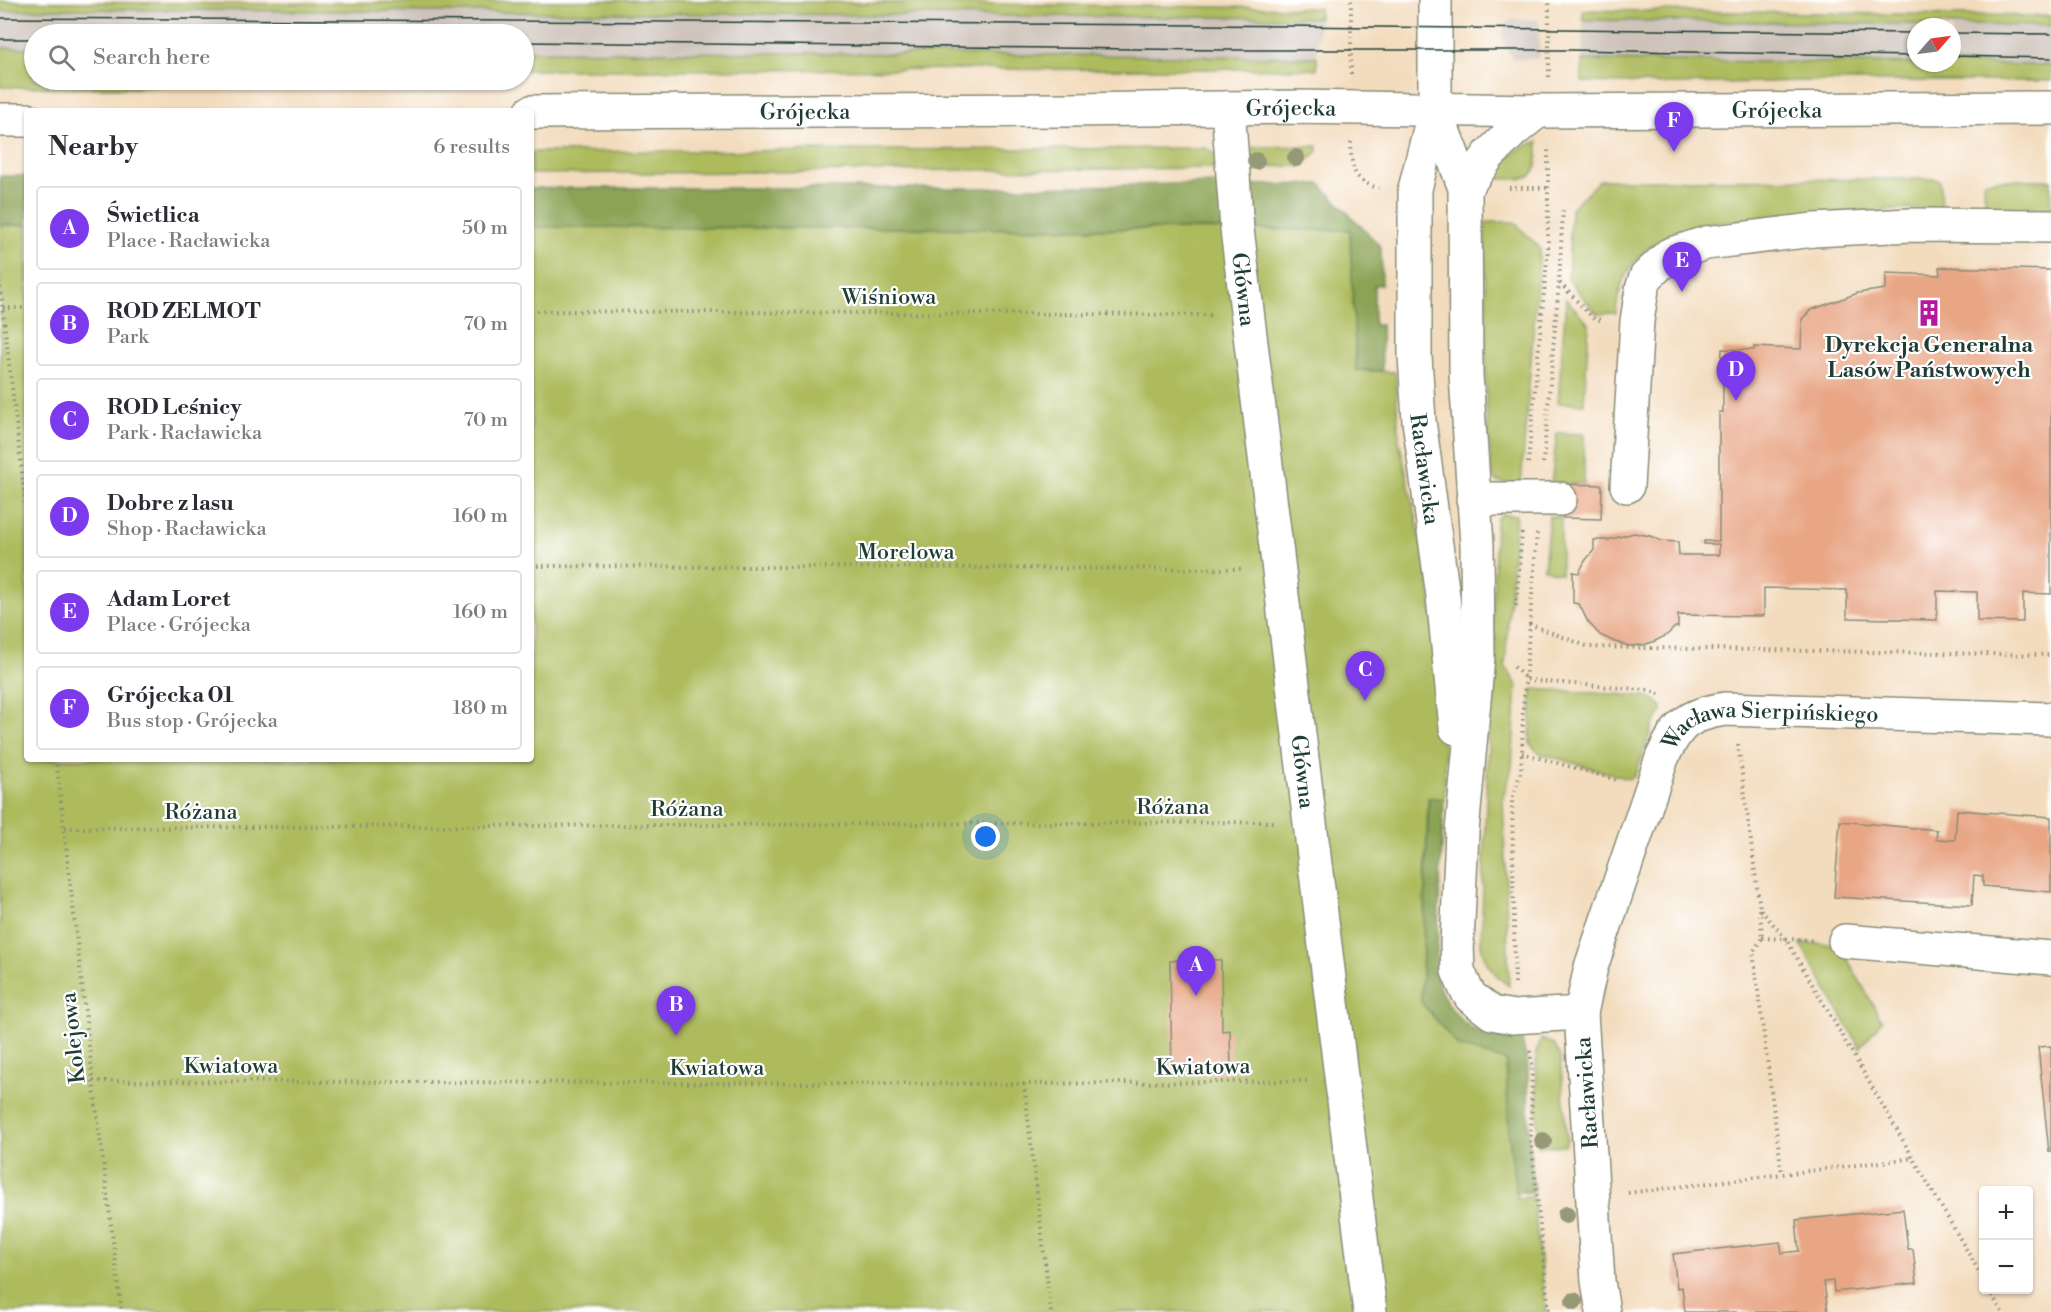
<!DOCTYPE html>
<html lang="en">
<head>
<meta charset="utf-8">
<style>
	body { margin:0; font-family:"Libre Bodoni",serif; background:#f7f7f7; color:#2b2b33 }
	.controls { position:absolute; right:18px; bottom:18px; display:grid; overflow:hidden; border-radius:6px; box-shadow:0 2px 4px #0004 }
	.controls button { width:54px; height:54px; display:grid; place-items:center; padding:0; border:0; border-bottom:2px solid #e1e1e2; background:#fff; color:#2b2b33; font:30px sans-serif }
	.compass { position:absolute; left:1907px; top:18px; width:54px; height:54px; border-radius:50%; background:#fff; box-shadow:0 2px 4px #0004; rotate:62deg }
	.you { position:absolute; left:986px; top:837px; width:21px; height:21px; margin:-15px; border:4px solid #fff; border-radius:50%; background:#1a73e8; box-shadow:0 0 0 9px #1a73e833 }
	.badge { display:grid; place-items:center; width:39px; height:39px; border-radius:50%; background:#7c3aed; color:#fff; font-size:20px; font-weight:700 }
	.pin { position:absolute; translate:-50% -50px; filter:drop-shadow(0 2px 3px #0008) }
	.pin::after { content:''; position:absolute; top:32px; width:21px; height:18px; background:inherit; clip-path:polygon(0 0,100% 0,50% 100%) }
	.list { margin:0; padding:0; list-style:none }
	h2 { display:flex; justify-content:space-between; align-items:center; height:78px; margin:0; padding:0 24px; font-size:26px }
	h2 small { font-size:20px; font-weight:400; color:#7c7c81 }
	.list li { display:grid; grid-template-columns:39px 1fr auto; gap:18px; align-items:center; box-sizing:border-box; height:84px; margin:0 12px 12px; padding:0 12px; border:2px solid #e1e1e2; border-radius:6px }
	.list b { display:block; font-size:22px; white-space:nowrap }
	.list p { margin:0; font-size:20px; white-space:nowrap; color:#7c7c81 }
	.list em { font-size:20px; font-style:normal; color:#7c7c81 }
	.icon { flex:none; width:33px; height:33px; fill:none; stroke:currentColor; stroke-width:2; stroke-linecap:round; stroke-linejoin:round }
	.map { position:relative; flex:none; width:2051px; height:1312px; overflow:hidden }
	.search { position:absolute; background:#fff; box-shadow:0 2px 4px #0004; left:24px; top:24px; width:510px; height:66px; display:flex; align-items:center; gap:15px; box-sizing:border-box; padding:0 21px; border-radius:33px; color:#7c7c81; font-size:22px }
	.panel { position:absolute; background:#fff; box-shadow:0 2px 4px #0004; left:24px; top:108px; width:510px; height:654px; border-radius:6px }
	.map>svg:first-child { display:block }
</style>
</head>
<body>
<div class="map">
<svg width="2051" height="1312" viewBox="0 0 2051 1312">
	<rect width="100%" height="100%" fill="#fff"/>
	<filter id="ink" filterUnits="userSpaceOnUse"><feTurbulence type="fractalNoise" baseFrequency=".0167" numOctaves="2"/><feDisplacementMap in="SourceGraphic" scale="12" xChannelSelector="R" yChannelSelector="G"/><feConvolveMatrix kernelMatrix="1 2 1 2 8 2 1 2 1" color-interpolation-filters="sRGB"/></filter>
	<filter id="wash" filterUnits="userSpaceOnUse"><feTurbulence type="fractalNoise" baseFrequency=".008" numOctaves="4" result="noise"/><feDisplacementMap in="SourceGraphic" scale="24" xChannelSelector="R" yChannelSelector="G"/><feGaussianBlur stdDeviation="1.35" result="paint"/><feColorMatrix in="noise" values="0 0 0 0 0 0 0 0 0 0 0 0 0 0 0 0 0 1.4 0 .05"/><feComposite in="paint" operator="in"/></filter>
	<g filter="url(#wash)">
		<rect width="100%" height="100%" fill="#f3dcbd"/>
		<path fill="#cec2b9" fill-rule="evenodd" d="M49,9L629,12L1319,18L1317,57L524,51V34H34V48H0V11Z
			M1511,19L1539,20V58L1513,59L1503,42L1502,35L1506,25Z
			M1583,20L2051,26V65L1582,60ZM1916,27H1952V63H1916Z"/>
		<path fill="#adbb5d" stroke="#667c48" stroke-width="1.5" d="M641,0L1319,8V18L49,9L0,11V1L232,4Z
			M1583,10L2051,16V26L1583,20Z
			M0,48H34V80H216L139,88L0,87Z
			M524,51L1317,57V69L524,70Z
			M1582,60L2051,65V81H1809L1675,84L1582,82Z
			M1538,142C1538,186 1530,178 1491,179C1506,160 1513,147 1538,142Z
			M1318,146V151L1302,166L1241,167L1246,153L1254,147Z
			M1206,148L1216,155L1219,168L531,174V152Z
			M1936,179L1940,181L1941,205L1939,207L1716,222C1664,227 1619,257 1616,313L1597,314L1568,279L1571,208L1600,180Z
			M1991,180H2051V209L1989,208L1985,205L1984,182Z
			M1485,222H1514L1540,248L1521,484L1498,482L1492,476L1486,408Z
			M0,225H27V759H531V227L1350,230L1356,370L1395,372L1399,441L1427,566L1443,706L1445,774L1444,799L1428,798L1421,1002L1458,1046L1506,1061L1509,1136L1517,1198L1533,1197L1546,1312H0Z
			M1566,299L1589,324L1584,404L1558,403Z
			M1557,433L1584,434V484H1551Z
			M1501,514L1516,515L1505,666L1517,685L1512,768L1503,797L1509,986C1493,974 1484,963 1481,944L1496,520Z
			M1549,516L1561,517V574L1544,569Z
			M1532,689L1644,696L1656,700L1663,709L1653,725L1635,776L1629,779L1539,753L1530,744Z
			M1800,943L1839,944L1882,1021L1860,1048Z
			M1541,1039L1553,1044L1560,1056L1567,1140L1565,1145L1538,1147L1536,1053Z"/>
		<path fill="#8aa354" stroke="#547044" stroke-width="1.5" d="M0,176H27V225H0Z
			M1222,183L1225,229L531,227V188H982Z
			M1320,184L1381,247L1382,285H1374V325H1381L1382,371L1356,370L1350,230L1252,229L1249,185Z
			M1429,798L1444,799L1436,975C1440,999 1461,1026 1485,1035C1496,1040 1510,1039 1522,1040L1528,1066L1529,1142L1534,1192H1516L1509,1136L1506,1061L1458,1046L1421,1002Z"/>
		<g id="blocks">
			<path fill="#e8a685" d="M1939,267L2051,270V594L2023,593V622L1977,621V592L1937,591V620L1847,618V590L1764,588V616L1678,615V627H1675L1667,635L1655,641L1644,645L1629,646L1615,642L1600,635L1588,622L1579,604L1573,603V572L1579,573L1585,561L1594,550V540H1608L1634,533L1650,536L1661,541L1678,542L1679,555H1719V544H1704V541H1719V412H1723V373H1721L1722,349L1754,350V347L1801,349L1802,319L1811,310L1858,293L1886,289V273L1940,275Z
				M1563,484L1602,485L1601,519L1563,518Z
				M1957,810L2051,817V892L1983,886V876L1974,875L1972,905L1834,897L1840,821L1937,830L1936,839L1955,840Z
				M1194,959L1221,960L1222,1031L1230,1030L1231,1073L1172,1074L1170,961Z
				M2051,1046V1152H2049L2038,1047Z
				M1903,1209L1908,1249H1913L1917,1283L1834,1292L1833,1281L1824,1282L1828,1312H1685L1682,1287L1677,1288L1673,1254L1780,1242L1782,1253L1799,1251L1796,1220Z"/>
		</g>
	</g>
	<g filter="url(#ink)">
		<use href="#blocks" fill-opacity="0" stroke="#898c78" stroke-width="1.5"/>
		<g fill="none" stroke-linecap="round" stroke-linejoin="round">
			<defs>
				<g id="minor">
					<path id="s1" d="M1435,0V109L1415,189V356L1419,421L1443,596L1456,728"/>
					<path id="s2" d="M1228,108L1237,229L1370,1312"/>
					<path d="M1435,109L1465,188L1466,375L1477,545L1478,657L1462,832L1457,944L1458,971L1466,989L1471,997L1492,1013L1513,1017L1581,1013"/>
					<path d="M1465,188L1489,155L1513,131L1538,111"/>
					<path d="M1627,486L1637,321L1642,289L1646,277L1669,255L1706,243L1814,230L1910,225L2051,226"/>
					<path d="M1473,499H1560"/>
					<path d="M1845,941L2051,958"/>
					<path id="s3" d="M1603,1312L1598,1281L1581,1013L1591,967L1662,758C1678,724 1687,715 1725,709L2051,719"/>
				</g>
				<g id="major">
					<path id="s4" d="M531,112L1069,110L1299,107L1538,111L2051,108"/>
					<path d="M0,120H27"/>
				</g>
			</defs>
			<use href="#minor" stroke="#898c78" stroke-width="36"/>
			<use href="#major" stroke="#898c78" stroke-width="36"/>
			<path stroke="#898c78" stroke-width="4" stroke-dasharray="1.5 4.5" stroke-linecap="butt" d="M1351,74V0
				M1549,77V0
				M1351,142C1351,166 1352,182 1379,188
				M1509,188H1549
				M1560,283L1594,319L1602,320
				M0,287L27,514
				M3,308H27
				M531,311L1211,315
				M1528,463L1548,249V147
				M1543,463L1559,282L1563,209
				M531,566L1243,569
				M1516,606L1522,533
				M1529,624L1589,647L2051,655
				M1514,667L1526,679L1537,681L1647,690L1662,695
				M1738,744L1760,909L1786,939L1984,1280
				M1522,753L1617,780
				M56,759L93,1081L122,1312
				M65,828L1276,822
				M1760,909L1762,938L1753,952L1782,1174
				M1762,938L1812,940
				M1515,983L1512,800L1521,771L1522,753L1523,708L1537,533
				M1530,1051L1532,1065L1531,1138L1549,1312
				M93,1081L1024,1084L1307,1081
				M1024,1084L1051,1312
				M1628,1193L1914,1158
				M1989,1290L2002,1312"/>
			<use href="#minor" stroke="#fff" stroke-width="33"/>
			<use href="#major" stroke="#fff" stroke-width="33"/>
			<path stroke="#1f3d34" stroke-width="1.5" d="M0,18L1201,25L1916,33
				M1952,33L2051,34
				M0,39H34
				M524,42L1222,50H1570L1916,56
				M1952,56L2051,58"/>
		</g>
		<g fill="#969978">
			<circle cx="1296" cy="158" r="9"/>
			<circle cx="1256" cy="161" r="9"/>
			<circle cx="1543" cy="1141" r="9"/>
			<circle cx="1566" cy="1215" r="9"/>
			<circle cx="1574" cy="1301" r="9"/>
		</g>
	</g>
	<defs>
		<symbol id="building-bare" viewBox="-9 -9 18 18"><path d="M-4-6H4V6H1V3H-1V6H-4ZM-2.5-4.3h1.7v1.8h-1.7ZM.8-4.3h1.7v1.8H.8ZM-2.5-1h1.7V.8h-1.7ZM.8-1h1.7V.8H.8Z" fill="#b5179e" stroke="#fff" stroke-width="2.5" paint-order="stroke"/></symbol>
	</defs>
	<g fill-rule="evenodd">
		<use href="#building-bare" x="1910" y="294" width="38" height="38"/>
	</g>
	<g text-anchor="middle" stroke-width="4.5" stroke-linejoin="round" paint-order="stroke">
		<g font-size="22" fill="#1f3d34" stroke="#fff">
			<text dy="8" stroke="none"><textPath href="#s4" startOffset="760">Grójecka</textPath></text>
			<text dy="8" stroke="none"><textPath href="#s4" startOffset="1246">Grójecka</textPath></text>
			<text dy="8" stroke="none"><textPath href="#s4" startOffset="274">Grójecka</textPath></text>
			<text dy="8" stroke="none"><textPath href="#s2" startOffset="182">Główna</textPath></text>
			<text x="889" y="304">Wiśniowa</text>
			<text dy="8" stroke="none"><textPath href="#s1" startOffset="472">Racławicka</textPath></text>
			<text x="906" y="559">Morelowa</text>
			<text dy="8" stroke="none"><textPath href="#s3" startOffset="693">Wacława Sierpińskiego</textPath></text>
			<text dy="8" stroke="none"><textPath href="#s2" startOffset="668">Główna</textPath></text>
			<text x="1173" y="814">Różana</text>
			<text x="687" y="816">Różana</text>
			<text x="201" y="819">Różana</text>
			<text transform="translate(72 1038) rotate(-96)" y="8">Kolejowa</text>
			<text x="231" y="1073">Kwiatowa</text>
			<text transform="translate(1203 1066) rotate(-1)" y="8">Kwiatowa</text>
			<text x="717" y="1075">Kwiatowa</text>
			<text transform="translate(1586 1093) rotate(-94)" y="8">Racławicka</text>
		</g>
		<g font-size="22" font-weight="bold" fill="#1f3d34" stroke="#fff">
			<text x="1929" y="352">Dyrekcja Generalna<tspan x="1929" dy="25">Lasów Państwowych</tspan></text>
		</g>
	</g>
</svg>
<div class="controls">
<button>+</button>
<button>−</button>
</div>
<svg class="compass" viewBox="-18 -18 36 36"><path d="M0-13l5 13h-10z" fill="#e53935"/><path d="M0 13l5-13h-10z" fill="#7c7c81"/></svg>
<div class="you"></div>
<div class="pin badge" style="left:1196px;top:996px">A</div>
<div class="pin badge" style="left:676px;top:1036px">B</div>
<div class="pin badge" style="left:1365px;top:701px">C</div>
<div class="pin badge" style="left:1736px;top:401px">D</div>
<div class="pin badge" style="left:1682px;top:292px">E</div>
<div class="pin badge" style="left:1674px;top:152px">F</div>
<div class="search"><svg class="icon" aria-label="search" viewBox="0 0 24 24"><circle cx="10" cy="10" r="6"/><path d="M15 15l6 6"/></svg>Search here</div>
<section class="panel">
<h2>Nearby<small>6 results</small></h2>
<ul class="list">
<li><span class="badge">A</span><div><b>Świetlica</b><p>Place · Racławicka</p></div><em>50 m</em></li>
<li><span class="badge">B</span><div><b>ROD ZELMOT</b><p>Park</p></div><em>70 m</em></li>
<li><span class="badge">C</span><div><b>ROD Leśnicy</b><p>Park · Racławicka</p></div><em>70 m</em></li>
<li><span class="badge">D</span><div><b>Dobre z lasu</b><p>Shop · Racławicka</p></div><em>160 m</em></li>
<li><span class="badge">E</span><div><b>Adam Loret</b><p>Place · Grójecka</p></div><em>160 m</em></li>
<li><span class="badge">F</span><div><b>Grójecka 01</b><p>Bus stop · Grójecka</p></div><em>180 m</em></li>
</ul>
</section>
</div>
</body>
</html>
